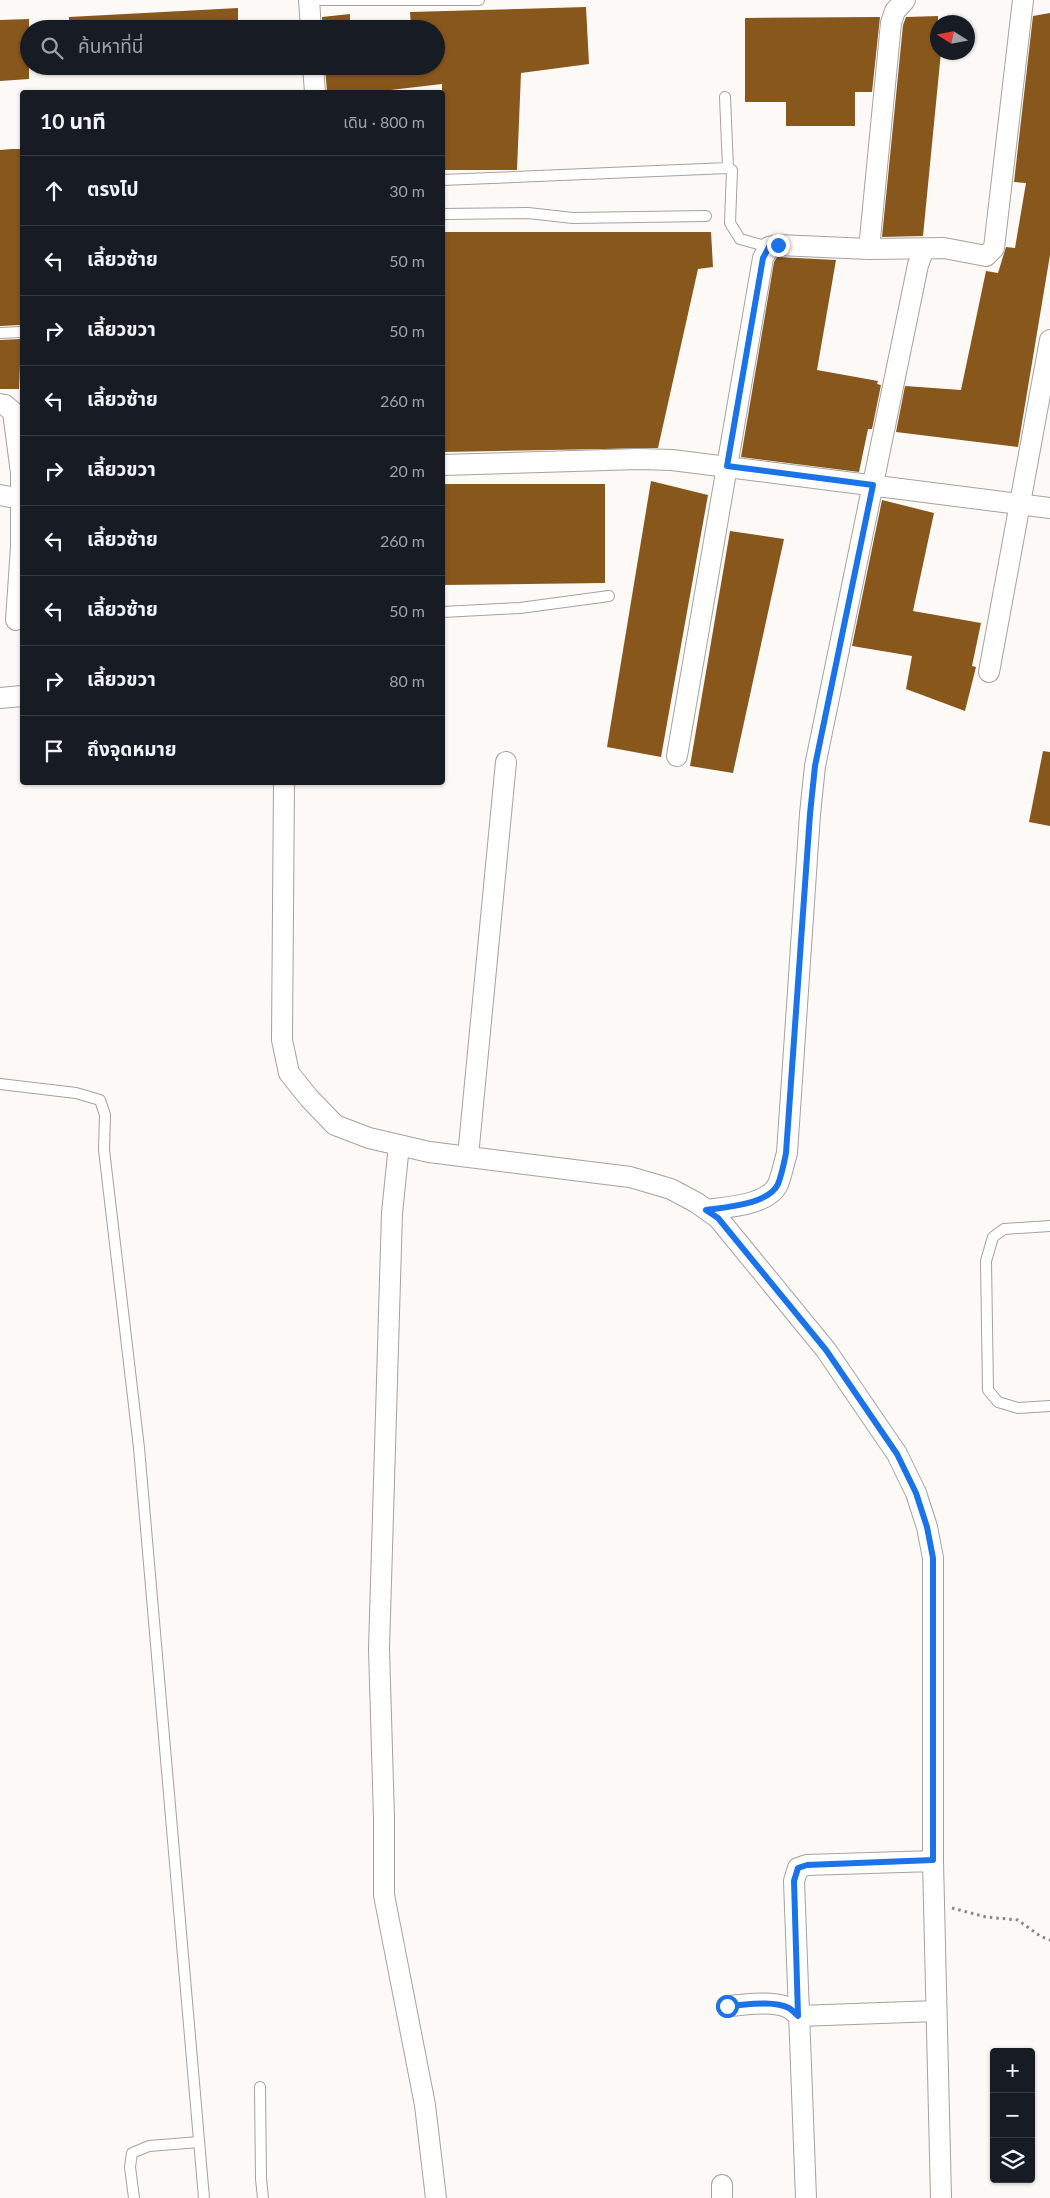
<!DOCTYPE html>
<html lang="th">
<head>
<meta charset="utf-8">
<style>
	body { margin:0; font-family:Lato,"Noto Sans Thai",sans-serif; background:#20242c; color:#f1f3f6 }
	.controls { position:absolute; right:15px; bottom:15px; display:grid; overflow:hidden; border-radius:5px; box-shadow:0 1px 4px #0004 }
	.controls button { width:45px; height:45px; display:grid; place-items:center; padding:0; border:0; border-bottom:1px solid #363941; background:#171b24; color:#f1f3f6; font:25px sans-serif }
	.compass { position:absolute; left:930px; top:15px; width:45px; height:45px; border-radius:50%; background:#171b24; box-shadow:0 1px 4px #0004; rotate:281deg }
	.stop { position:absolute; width:15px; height:15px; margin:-11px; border:4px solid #1a73e8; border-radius:50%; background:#fff }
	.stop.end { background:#1a73e8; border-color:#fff; box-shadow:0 1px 5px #0008 }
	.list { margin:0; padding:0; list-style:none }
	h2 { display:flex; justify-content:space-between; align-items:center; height:65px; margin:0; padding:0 20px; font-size:21px }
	h2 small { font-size:16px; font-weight:400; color:#9ea1a6 }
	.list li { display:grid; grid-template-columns:32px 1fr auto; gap:15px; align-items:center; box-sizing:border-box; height:70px; padding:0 20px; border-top:1px solid #363941 }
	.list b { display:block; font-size:19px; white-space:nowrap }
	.list em { font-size:16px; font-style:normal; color:#9ea1a6 }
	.icon { flex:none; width:28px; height:28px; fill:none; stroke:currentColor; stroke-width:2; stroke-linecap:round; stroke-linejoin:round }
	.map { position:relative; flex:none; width:1050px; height:2198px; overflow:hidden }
	.search { position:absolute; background:#171b24; box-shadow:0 1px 4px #0004; left:20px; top:20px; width:425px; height:55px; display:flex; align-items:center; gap:12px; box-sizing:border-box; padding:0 18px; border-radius:28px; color:#9ea1a6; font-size:19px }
	.panel { position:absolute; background:#171b24; box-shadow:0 1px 4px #0004; left:20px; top:90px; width:425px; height:695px; border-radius:5px }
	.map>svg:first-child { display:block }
</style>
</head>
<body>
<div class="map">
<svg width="1050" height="2198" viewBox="0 0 1050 2198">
	<rect width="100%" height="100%" fill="#fcf9f6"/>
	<path fill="#88571c" d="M586,7L589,64L521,73L517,170H442V84L373,92H327L325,66H436V29H411L410,12Z
		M238,8V29H69V17Z
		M1050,13V255L1018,447L896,432L905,386L961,390L986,271L998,273L1006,247L1015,248L1026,183L1014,182L1033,16Z
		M350,14V29H323L322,17Z
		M938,16V52H941L923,236L882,237L903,25L906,17Z
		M880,17L872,92H855V126H786V102H745V18Z
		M29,19V79L0,81V20Z
		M12,149H22V325L0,326V150Z
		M442,232H711L713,267L698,269L658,448L442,452Z
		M777,257L836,260L817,370L878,381L877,384L881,385L872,429H868L859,472L741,457L774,262Z
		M21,339L19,389H0V340Z
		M651,481L708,495L661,757L607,747Z
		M442,484H605V583L442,585Z
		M882,500L934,513L913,611L981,623L972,666L976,667L965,711L906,689L912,656L852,646Z
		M730,531L784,539L733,773L690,766Z
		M1043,751L1050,752V826L1029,822Z"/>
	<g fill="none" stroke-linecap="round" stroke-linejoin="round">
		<defs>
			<path id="service" d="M309,0H479
				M725,97L728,168
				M442,180L728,168L732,170L730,223L740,239L769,247
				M442,214L528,213L573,218L706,216
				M0,333L22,332
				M442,612L520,608L609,596
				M0,1084L76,1093L100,1100L105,1115L104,1150L139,1448L204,2198
				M1050,1226L1004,1229L993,1237L986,1261L988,1390L998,1402L1018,1408L1050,1406
				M260,2087L261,2179L263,2198
				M134,2198L130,2167L132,2153L149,2146L199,2142"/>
			<path id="minor" d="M309,0L311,29
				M313,66L315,92
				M869,249L891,23L895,11L905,0
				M0,404L5,405L13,412L21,473V547L16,620
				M442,465L639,459L672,460L1050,508
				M0,495L21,499
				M989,672L1050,340
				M0,698L22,696
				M677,756L763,258L769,247L778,245L869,249L944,248L986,256L994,248L1023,0
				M284,782L282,1040L289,1073L309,1098L335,1125L369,1138L429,1152L630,1177L671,1189L697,1203L718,1218L826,1350L897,1454L916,1493L927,1527L933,1558V1861L941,2198
				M399,1145L392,1213L379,1649L384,1818V1895L425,2105L436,2198
				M468,1156L506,762
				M707,1210C727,1207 769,1205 778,1184C782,1174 784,1163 787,1153L810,814L815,766L918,265L924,249
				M727,2006C746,2005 772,2000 789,2008C792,2010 796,2014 799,2016L936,2011
				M722,2185V2198
				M806,2198L794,1881L798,1868L807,1865L933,1861"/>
		</defs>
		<use href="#service" stroke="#a5a29f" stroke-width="12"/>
		<use href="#minor" stroke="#a5a29f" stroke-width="22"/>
		<path stroke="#888684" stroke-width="3" stroke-dasharray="2.5 4" stroke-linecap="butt" d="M952,1908L986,1917L1018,1920L1040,1936L1050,1940"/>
		<use href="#service" stroke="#fff" stroke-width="10"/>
		<use href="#minor" stroke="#fff" stroke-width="20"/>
	</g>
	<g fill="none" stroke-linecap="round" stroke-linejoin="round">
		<path stroke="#1a73e8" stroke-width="6" d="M727,2006C746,2005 772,2000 789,2008C792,2010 796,2014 798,2016L794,1881L798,1868L807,1865L933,1860V1558L927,1527L916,1493L897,1454L826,1350L718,1218L706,1210C727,1207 769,1204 778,1184C782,1174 784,1163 786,1153L810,814L815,766L873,485L727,466L763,258L769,247L778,245"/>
	</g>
</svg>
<div class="controls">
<button>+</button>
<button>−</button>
<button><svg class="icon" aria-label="layers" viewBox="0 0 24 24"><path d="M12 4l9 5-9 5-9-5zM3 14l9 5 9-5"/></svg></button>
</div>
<svg class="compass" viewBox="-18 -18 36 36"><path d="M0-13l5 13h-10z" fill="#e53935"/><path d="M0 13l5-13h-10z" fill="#9ea1a6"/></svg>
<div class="stop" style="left:727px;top:2006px"></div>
<div class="stop end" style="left:778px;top:245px"></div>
<div class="search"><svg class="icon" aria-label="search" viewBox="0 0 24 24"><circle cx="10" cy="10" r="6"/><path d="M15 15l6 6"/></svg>ค้นหาที่นี่</div>
<section class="panel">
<h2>10 นาที<small>เดิน · 800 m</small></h2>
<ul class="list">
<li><svg class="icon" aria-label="ahead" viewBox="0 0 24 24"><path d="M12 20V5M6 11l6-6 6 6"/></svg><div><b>ตรงไป</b></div><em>30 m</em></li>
<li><svg class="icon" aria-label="left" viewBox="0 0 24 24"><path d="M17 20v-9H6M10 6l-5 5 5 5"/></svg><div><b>เลี้ยวซ้าย</b></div><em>50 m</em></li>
<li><svg class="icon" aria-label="right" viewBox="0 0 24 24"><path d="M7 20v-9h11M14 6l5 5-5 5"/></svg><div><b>เลี้ยวขวา</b></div><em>50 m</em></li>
<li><svg class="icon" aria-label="left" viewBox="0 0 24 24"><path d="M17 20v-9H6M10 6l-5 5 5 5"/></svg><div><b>เลี้ยวซ้าย</b></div><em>260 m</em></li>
<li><svg class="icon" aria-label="right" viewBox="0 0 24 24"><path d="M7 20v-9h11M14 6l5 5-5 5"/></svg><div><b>เลี้ยวขวา</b></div><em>20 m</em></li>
<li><svg class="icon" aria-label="left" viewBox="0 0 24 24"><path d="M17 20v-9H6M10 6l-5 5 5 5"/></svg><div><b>เลี้ยวซ้าย</b></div><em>260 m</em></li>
<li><svg class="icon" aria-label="left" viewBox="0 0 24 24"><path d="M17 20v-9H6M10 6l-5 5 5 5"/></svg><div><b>เลี้ยวซ้าย</b></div><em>50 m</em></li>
<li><svg class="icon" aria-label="right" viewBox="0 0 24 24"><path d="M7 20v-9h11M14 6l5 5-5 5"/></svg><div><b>เลี้ยวขวา</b></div><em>80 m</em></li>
<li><svg class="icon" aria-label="arrive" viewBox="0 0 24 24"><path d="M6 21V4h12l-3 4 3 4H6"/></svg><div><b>ถึงจุดหมาย</b></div></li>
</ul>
</section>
</div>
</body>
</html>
